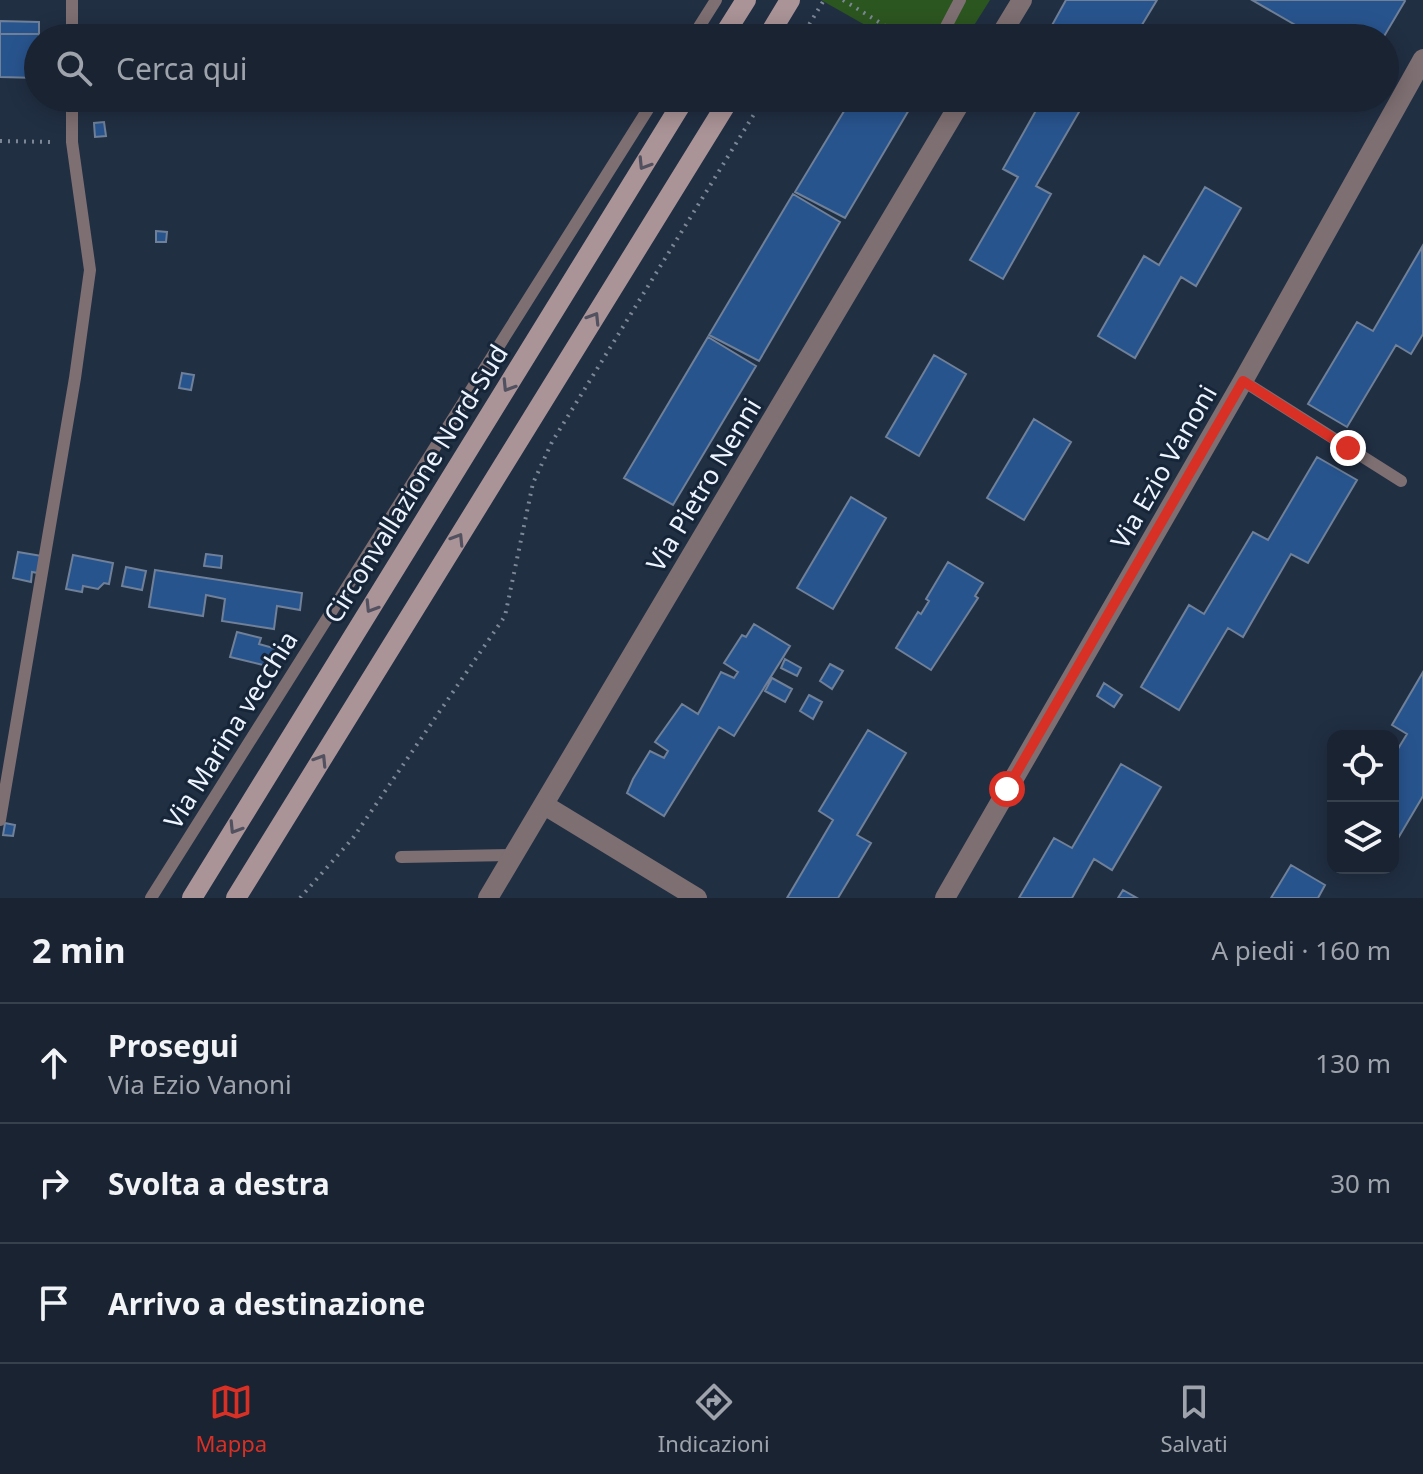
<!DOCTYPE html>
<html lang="it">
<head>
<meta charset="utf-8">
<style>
	body { margin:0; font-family:"Noto Sans",sans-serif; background:#222b3a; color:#f1f3f6 }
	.controls { position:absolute; right:24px; bottom:24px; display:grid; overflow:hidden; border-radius:16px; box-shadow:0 4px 20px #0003 }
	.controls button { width:72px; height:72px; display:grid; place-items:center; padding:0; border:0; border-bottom:2px solid #37404d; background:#192332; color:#f1f3f6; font:40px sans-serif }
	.stop { position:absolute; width:24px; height:24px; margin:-18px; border:6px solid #d93025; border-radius:50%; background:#fff }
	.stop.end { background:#d93025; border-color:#fff; box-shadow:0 2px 8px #0008 }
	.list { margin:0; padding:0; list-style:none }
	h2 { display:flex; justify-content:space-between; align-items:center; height:104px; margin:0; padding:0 32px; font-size:34px }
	h2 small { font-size:26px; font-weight:400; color:#9fa4ac }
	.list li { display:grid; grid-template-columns:52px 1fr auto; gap:24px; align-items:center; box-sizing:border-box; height:120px; padding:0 32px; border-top:2px solid #37404d }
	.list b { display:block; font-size:30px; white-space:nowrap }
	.list p { margin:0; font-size:26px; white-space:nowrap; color:#9fa4ac }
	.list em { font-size:26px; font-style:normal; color:#9fa4ac }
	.icon { flex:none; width:44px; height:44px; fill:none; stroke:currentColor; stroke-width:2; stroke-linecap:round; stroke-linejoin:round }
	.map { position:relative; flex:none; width:1423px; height:898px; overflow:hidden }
	.search { position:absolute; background:#192332; box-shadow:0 4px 20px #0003; left:24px; right:24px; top:24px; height:88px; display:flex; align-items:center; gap:20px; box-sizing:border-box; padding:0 28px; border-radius:44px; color:#9fa4ac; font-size:30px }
	.sheet { height:464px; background:#192332 }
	nav { display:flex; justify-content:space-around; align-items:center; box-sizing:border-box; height:112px; border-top:2px solid #37404d; background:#192332; font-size:22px; color:#9fa4ac }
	nav a { display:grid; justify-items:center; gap:4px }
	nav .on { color:#d93025 }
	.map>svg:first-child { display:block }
</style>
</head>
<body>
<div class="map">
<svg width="1423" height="898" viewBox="0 0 1423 898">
	<rect width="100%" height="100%" fill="#212f43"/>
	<path fill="#2c5620" d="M821,0H990L966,38H888Z"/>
	<path fill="#28548e" stroke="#6f8098" stroke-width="2" d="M1066,0H1157L1134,38H1072L1051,27Z
		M1252,0H1404L1405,1L1383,38H1318Z
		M0,21L39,22V34H0Z
		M0,34H39L38,78L0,77Z
		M852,98H916L845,218L795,192Z
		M1043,98H1071L1083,105L1036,186L1051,194L1003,279L970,260L1018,177L1003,169Z
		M104,122L106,136L95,137L94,123Z
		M1205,187L1241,208L1196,286L1181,277L1135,358L1098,336L1144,256L1159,265Z
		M793,194L840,222L759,361L709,335Z
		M156,231L167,232L166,242H156Z
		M1422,247L1423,334L1411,354L1396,345L1347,427L1308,404L1357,322L1373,331Z
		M708,337L756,366L673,505L624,478Z
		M934,355L966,374L919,456L886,437Z
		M182,373L194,375L191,390L179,388Z
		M1034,419L1071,442L1024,520L987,498Z
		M1317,457L1357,480L1308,563L1291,554L1243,637L1228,628L1179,710L1141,687L1189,605L1204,614L1253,532L1268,540Z
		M851,497L886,518L833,609L797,588Z
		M18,552L42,556L38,573L32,572L31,582L13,578Z
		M206,554L222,556L221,568L204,566Z
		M73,555L113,563L109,584L104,583L98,589L83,586L82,592L66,589Z
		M948,562L983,583L975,596L978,598L931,670L896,648L918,612L921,614L929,601L926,599Z
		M126,567L146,571L142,590L122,586Z
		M155,570L302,593L300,610L277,606L274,629L222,621L225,599L206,595L203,616L149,607Z
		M754,624L790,646L734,736L719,727L664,816L627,793L633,779L650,751L664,758L668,751L655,742L682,704L698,714L721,672L734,678L738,672L724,663L742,635L746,637Z
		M237,632L261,638L259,644L277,649L267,666L230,657Z
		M785,659L801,668L797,676L781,668Z
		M830,664L843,671L832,689L820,681Z
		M1423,672V796L1397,840L1393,837V757L1407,734L1392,725Z
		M772,678L792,689L785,702L765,691Z
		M1104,683L1122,695L1114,707L1097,696Z
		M809,695L822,702L813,719L800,711Z
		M868,730L906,753L857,835L871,843L838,898H787L833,820L819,811Z
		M1121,764L1161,787L1112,870L1094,859L1072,898H1019L1054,838L1072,848Z
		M5,823L15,825L13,836L3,835Z
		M1291,865L1325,885L1318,898H1271Z
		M1123,890L1137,898H1118Z"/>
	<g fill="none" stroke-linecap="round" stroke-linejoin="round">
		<path stroke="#7c8797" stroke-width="4" stroke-dasharray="2 6" stroke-linecap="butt" d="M843,0L905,38
			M801,38L824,0
			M0,141L54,142
			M300,898L353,838L505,616L533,483L552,442L764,98"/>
		<path stroke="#7e6f72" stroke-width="12" d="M72,0V38
			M692,38L716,0
			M940,38L960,0
			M1243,381L1401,481
			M0,820L75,378L90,270L72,142V98
			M401,857L515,855
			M151,898L655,98"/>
		<path stroke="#7e6f72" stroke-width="20" d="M999,38L1022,0
			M546,806L697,898
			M488,898L963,98
			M945,898L1243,381L1423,59"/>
		<path stroke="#ab9498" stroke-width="20" d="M722,38L746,0
			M767,38L790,0
			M192,898L685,98
			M236,898L730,98"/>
	</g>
	<defs><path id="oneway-chevron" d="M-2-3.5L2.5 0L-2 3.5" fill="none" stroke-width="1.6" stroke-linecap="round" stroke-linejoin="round" transform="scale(2)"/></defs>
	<g stroke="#52515f">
		<use href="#oneway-chevron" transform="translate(644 164) rotate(122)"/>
		<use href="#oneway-chevron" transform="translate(594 318) rotate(-58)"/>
		<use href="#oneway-chevron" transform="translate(508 386) rotate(122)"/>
		<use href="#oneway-chevron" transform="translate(458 539) rotate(-58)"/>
		<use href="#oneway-chevron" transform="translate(371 607) rotate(122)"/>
		<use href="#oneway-chevron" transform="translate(321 760) rotate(-58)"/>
		<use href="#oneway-chevron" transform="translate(235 828) rotate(122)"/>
	</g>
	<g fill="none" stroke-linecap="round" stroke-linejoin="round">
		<path stroke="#d93025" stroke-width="10" d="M1007,789L1243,381L1348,448"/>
	</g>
	<g text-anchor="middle" stroke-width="6" stroke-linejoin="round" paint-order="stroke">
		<g font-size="26" fill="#ecf4ff" stroke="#172539">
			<text transform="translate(1164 467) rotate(-60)" y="9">Via Ezio Vanoni</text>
			<text transform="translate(416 484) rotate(-58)" y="9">Circonvallazione Nord-Sud</text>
			<text transform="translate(704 485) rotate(-59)" y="9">Via Pietro Nenni</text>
			<text transform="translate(231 730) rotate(-58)" y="9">Via Marina vecchia</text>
		</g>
	</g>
</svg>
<div class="controls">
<button><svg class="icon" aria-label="locate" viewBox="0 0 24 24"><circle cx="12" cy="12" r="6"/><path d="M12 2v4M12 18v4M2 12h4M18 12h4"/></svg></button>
<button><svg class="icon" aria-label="layers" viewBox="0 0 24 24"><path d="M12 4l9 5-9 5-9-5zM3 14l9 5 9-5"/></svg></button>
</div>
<div class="stop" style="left:1007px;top:789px"></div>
<div class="stop end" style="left:1348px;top:448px"></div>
<div class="search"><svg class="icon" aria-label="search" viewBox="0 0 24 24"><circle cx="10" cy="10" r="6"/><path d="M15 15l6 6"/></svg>Cerca qui</div>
</div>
<section class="sheet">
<h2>2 min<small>A piedi · 160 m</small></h2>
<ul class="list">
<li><svg class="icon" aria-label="ahead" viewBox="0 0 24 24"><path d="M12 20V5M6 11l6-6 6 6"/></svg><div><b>Prosegui</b><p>Via Ezio Vanoni</p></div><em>130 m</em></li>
<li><svg class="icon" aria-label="right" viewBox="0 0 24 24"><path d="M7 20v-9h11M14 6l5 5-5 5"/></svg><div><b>Svolta a destra</b></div><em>30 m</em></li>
<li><svg class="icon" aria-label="arrive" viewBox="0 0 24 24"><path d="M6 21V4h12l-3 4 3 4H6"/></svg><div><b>Arrivo a destinazione</b></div></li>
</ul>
</section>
<nav>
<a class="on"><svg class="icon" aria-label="map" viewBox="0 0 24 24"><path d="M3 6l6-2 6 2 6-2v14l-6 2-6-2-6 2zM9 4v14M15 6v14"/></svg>Mappa</a>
<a><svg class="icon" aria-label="directions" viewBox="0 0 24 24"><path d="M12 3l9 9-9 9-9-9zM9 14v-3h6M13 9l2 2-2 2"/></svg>Indicazioni</a>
<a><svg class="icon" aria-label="saved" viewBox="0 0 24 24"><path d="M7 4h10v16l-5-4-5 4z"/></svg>Salvati</a>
</nav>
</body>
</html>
